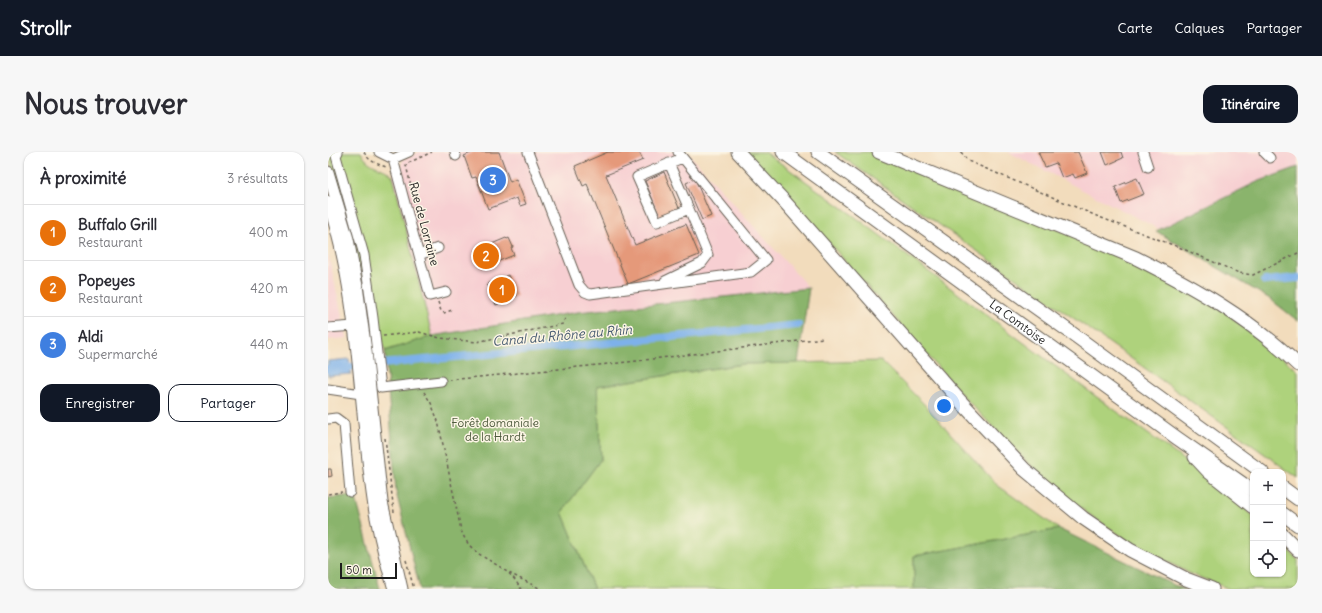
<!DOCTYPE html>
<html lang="fr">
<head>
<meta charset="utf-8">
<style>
	body { margin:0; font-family:Delius,sans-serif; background:#f7f7f7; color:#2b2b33 }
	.controls { position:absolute; right:12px; bottom:12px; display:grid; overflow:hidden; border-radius:8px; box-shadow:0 1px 3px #0004 }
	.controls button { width:36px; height:36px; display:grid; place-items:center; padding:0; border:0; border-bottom:1px solid #e1e1e2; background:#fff; color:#2b2b33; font:20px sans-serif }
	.scale { position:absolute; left:12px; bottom:10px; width:57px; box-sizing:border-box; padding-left:4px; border:2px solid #1c1c1c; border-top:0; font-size:11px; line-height:14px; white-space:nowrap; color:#1c1c1c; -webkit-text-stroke:3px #fcf5e5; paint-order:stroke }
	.you { position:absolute; left:616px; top:254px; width:14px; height:14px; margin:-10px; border:3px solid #fff; border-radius:50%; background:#1a73e8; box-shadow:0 0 0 6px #1a73e833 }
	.badge { display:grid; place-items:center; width:26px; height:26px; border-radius:50%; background:#111827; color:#fff; font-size:13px; font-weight:700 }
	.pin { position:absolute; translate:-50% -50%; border:2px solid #fff; box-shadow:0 1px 4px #0006 }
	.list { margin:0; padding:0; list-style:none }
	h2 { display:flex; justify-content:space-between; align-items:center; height:52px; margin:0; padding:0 16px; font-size:17px }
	h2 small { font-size:13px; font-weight:400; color:#7c7c81 }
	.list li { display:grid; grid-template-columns:26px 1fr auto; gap:12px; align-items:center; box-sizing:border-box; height:56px; padding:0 16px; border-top:1px solid #e1e1e2 }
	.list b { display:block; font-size:15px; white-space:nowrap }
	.list p { margin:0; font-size:13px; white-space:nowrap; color:#7c7c81 }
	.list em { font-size:13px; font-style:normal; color:#7c7c81 }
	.actions { display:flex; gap:8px; padding:12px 16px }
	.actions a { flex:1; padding:9px 0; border:1px solid #111827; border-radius:12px; text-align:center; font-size:14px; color:#111827 }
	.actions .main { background:#111827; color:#fff }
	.icon { flex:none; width:22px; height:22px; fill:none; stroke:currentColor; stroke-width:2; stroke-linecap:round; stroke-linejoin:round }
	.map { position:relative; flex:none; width:970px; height:437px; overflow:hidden; border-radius:12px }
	header { display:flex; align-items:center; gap:24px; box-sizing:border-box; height:56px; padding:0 20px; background:#111827; color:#fff }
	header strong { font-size:19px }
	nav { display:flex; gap:22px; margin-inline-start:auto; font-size:14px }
	.intro { display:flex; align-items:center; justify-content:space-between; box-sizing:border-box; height:96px; padding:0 24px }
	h1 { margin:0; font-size:28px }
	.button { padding:10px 18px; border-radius:12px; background:#111827; color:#fff; font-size:14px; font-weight:700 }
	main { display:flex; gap:24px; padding:0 24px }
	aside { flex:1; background:#fff; border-radius:12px; box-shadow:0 1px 3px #0004 }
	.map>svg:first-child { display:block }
</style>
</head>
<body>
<header>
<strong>Strollr</strong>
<nav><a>Carte</a><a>Calques</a><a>Partager</a></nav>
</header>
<div class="intro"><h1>Nous trouver</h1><a class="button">Itinéraire</a></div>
<main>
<aside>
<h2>À proximité<small>3 résultats</small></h2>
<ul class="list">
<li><span class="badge" style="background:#e8710a">1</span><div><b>Buffalo Grill</b><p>Restaurant</p></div><em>400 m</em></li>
<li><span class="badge" style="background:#e8710a">2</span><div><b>Popeyes</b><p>Restaurant</p></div><em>420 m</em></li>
<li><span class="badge" style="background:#3f7fe0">3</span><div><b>Aldi</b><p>Supermarché</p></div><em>440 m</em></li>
</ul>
<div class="actions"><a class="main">Enregistrer</a><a>Partager</a></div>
</aside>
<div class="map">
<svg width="970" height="437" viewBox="0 0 970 437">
	<rect width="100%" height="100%" fill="#fcf5e5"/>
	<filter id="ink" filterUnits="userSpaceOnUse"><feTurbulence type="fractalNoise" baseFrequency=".025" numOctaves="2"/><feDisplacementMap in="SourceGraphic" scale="8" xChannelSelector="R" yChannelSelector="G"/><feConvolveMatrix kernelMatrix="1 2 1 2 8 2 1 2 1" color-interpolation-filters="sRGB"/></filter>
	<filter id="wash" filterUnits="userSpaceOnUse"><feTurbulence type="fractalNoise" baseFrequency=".012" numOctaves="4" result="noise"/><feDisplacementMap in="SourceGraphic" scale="16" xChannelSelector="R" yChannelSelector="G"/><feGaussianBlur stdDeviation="0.9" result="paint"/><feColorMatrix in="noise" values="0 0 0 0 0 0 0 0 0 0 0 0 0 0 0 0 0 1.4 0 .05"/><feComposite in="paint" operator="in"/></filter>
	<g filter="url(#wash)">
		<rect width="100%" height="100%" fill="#f2dcbc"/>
		<path fill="#f7cfd2" d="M91,0H359L481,136L250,160L104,184L65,24L75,22L73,12L76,7Z
			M680,0H970V15L929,30L831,77Z
			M0,101L19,186L0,188Z"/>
		<path fill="#aed27c" stroke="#65774c" d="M1,0H33C41,17 54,13 65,24L104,184L57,199L47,156L37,157L24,83L3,13Z
			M418,0H437L526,64L766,243L845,300L914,354L925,365V422H955V394L970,408V437H902L863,422L804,391L759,361L701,312L636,245L461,45Z
			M507,0H545L807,110L891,155L970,219V326L797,202Z
			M553,209L595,251L669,333L731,377L586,404V437H266L234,360L273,307L269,234L415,212Z"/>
		<path fill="#8ab46c" stroke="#536844" d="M970,15V169L942,147L828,79L929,30Z
			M481,136L470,211L415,212L269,234L273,307L234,360L266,437H92L68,340L57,199L104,184L250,160Z
			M27,343L52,437H0V346Z
			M731,377L846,433L857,437H586V404Z"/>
		<path fill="#7db1ea" stroke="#4c6683" d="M21,207L23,222L0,224V209Z"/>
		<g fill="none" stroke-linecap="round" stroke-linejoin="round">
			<path stroke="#7db1ea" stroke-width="8" d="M937,129L970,126
				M0,217L470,173"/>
		</g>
		<g id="blocks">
			<path fill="#e5997a" d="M145,0H171L182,30L188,27L198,52L192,54L189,46L160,57L148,25L144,26L136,4Z
				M280,0H311L315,8L278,23L307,93L358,72L371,103L300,132L259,32L255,34L247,14Z
				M710,0H750L759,21L747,26L745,22L734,26L728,11L717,15Z
				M774,0H793L795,6L779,13Z
				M336,20L351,56L332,65L317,29Z
				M809,26L816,42L793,51L787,35Z
				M367,27L383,64L374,68L358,31Z
				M178,86L179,87L181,86L185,95L183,96L186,103L154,116L147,99Z
				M180,123L189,144L168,153L159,132Z
				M0,317H3L4,324L0,325Z"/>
		</g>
	</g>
	<g filter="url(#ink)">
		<use href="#blocks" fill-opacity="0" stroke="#675f54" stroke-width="1"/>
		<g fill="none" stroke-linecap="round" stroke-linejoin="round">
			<defs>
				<path id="minor" d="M10,0L8,4L36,103L45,166L53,236L113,229
					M51,0L65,7L81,0
					M127,0L128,4
					M200,0L251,133L257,140L262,142L423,120L438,108L350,0
					M815,0L820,15
					M936,0L942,6
					M65,7L102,144L118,140
					M341,11L361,57L329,70L309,25L354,6
					M91,103L110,96
					M337,129L374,111L380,103L361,57
					M0,176L26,174
					M0,237L33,242
					M0,267L8,266L16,272L22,340"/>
				<path id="major" d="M0,20L20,87L29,134L38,199L54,350L74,437
					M0,50C33,150 30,257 47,361C52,386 58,412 66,437"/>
				<g id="highway">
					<path d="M410,0L456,49L633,250L696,317L755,366L802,398L858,427L884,437"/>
					<path id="s1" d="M455,0L849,286L925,339"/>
					<path d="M490,0L745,182L934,320"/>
					<path d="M551,0L808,106C866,135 923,167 970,213"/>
					<path d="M867,305L881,320L925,355"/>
					<path d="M955,336L970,347"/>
					<path d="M955,362L970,373"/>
					<path d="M955,383L970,398"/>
				</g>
			</defs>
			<use href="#minor" stroke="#675f54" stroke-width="11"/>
			<use href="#major" stroke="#675f54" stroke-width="13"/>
			<use href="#highway" stroke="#675f54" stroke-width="15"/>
			<path stroke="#675f54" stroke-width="1.5" stroke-dasharray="3 3" stroke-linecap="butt" d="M36,0C41,10 48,11 58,15
				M633,0L640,9L771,65L853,96L911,121L925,123L970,101
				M91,68L78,13L80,11L104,0
				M110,150L113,159L116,161L124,158
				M55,184L91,180L112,186L148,190L235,172L238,164
				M121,228L300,210L495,186
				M96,240L103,251L110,269L133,378C142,403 160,405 179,420C185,424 189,431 193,437
				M57,286L66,360
				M0,342L14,340
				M78,408L86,437
				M181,421L213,437"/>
			<use href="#minor" stroke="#fff" stroke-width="9"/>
			<use href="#major" stroke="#fff" stroke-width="11"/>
			<use href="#highway" stroke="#fff" stroke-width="13"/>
		</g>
	</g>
	<g text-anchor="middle" stroke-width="3" stroke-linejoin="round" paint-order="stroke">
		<g font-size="12" fill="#1c1c1c" stroke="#fcf5e5">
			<text transform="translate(96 72) rotate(75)" y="4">Rue de Lorraine</text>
			<text dy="4" stroke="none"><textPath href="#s1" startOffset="290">La Comtoise</textPath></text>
		</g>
		<g font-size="12" fill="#4f5c3e" stroke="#fcf5e5">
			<text x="167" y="275">Forêt domaniale<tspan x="167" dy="14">de la Hardt</tspan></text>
		</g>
		<g font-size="13" font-style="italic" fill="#43586e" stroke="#fcf5e5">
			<text transform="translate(234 183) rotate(-5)" y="5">Canal du Rhône au Rhin</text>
		</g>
	</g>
</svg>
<div class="controls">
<button>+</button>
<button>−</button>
<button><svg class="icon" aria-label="locate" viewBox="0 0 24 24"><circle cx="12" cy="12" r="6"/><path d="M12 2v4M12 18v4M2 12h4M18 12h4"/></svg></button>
</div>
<div class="scale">50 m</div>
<div class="you"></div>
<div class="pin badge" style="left:174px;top:138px;background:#e8710a">1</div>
<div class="pin badge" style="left:158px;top:104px;background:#e8710a">2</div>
<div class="pin badge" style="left:165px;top:28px;background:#3f7fe0">3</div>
</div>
</main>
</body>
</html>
